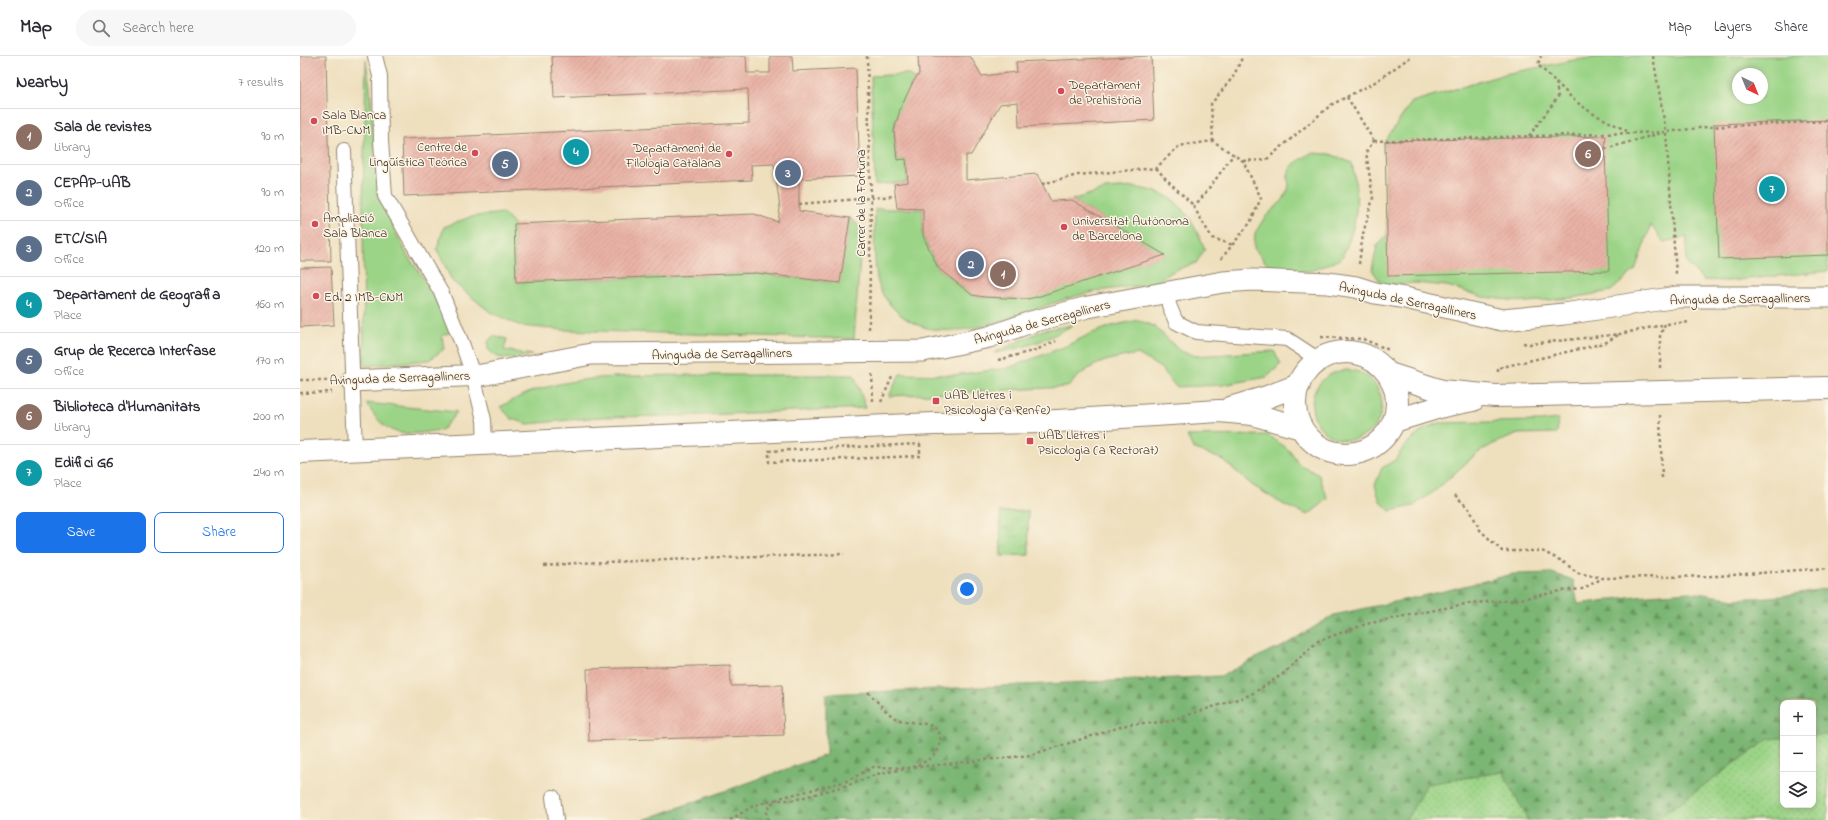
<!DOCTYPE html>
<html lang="en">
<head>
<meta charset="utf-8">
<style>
	body { margin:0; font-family:"Indie Flower",sans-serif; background:#f7f7f7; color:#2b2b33 }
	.controls { position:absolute; right:12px; bottom:12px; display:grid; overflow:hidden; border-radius:8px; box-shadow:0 2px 6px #0003 }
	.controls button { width:36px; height:36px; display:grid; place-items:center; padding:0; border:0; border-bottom:1px solid #e1e1e2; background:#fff; color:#2b2b33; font:20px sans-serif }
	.compass { position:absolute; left:1432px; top:12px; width:36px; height:36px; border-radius:50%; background:#fff; box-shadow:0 2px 6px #0003; rotate:137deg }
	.you { position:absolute; left:667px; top:533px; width:14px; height:14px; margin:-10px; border:3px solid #fff; border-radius:50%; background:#1a73e8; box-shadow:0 0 0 6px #1a73e833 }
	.badge { display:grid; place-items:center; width:26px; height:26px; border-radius:50%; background:#1a73e8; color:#fff; font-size:13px; font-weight:700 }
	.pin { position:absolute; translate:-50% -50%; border:2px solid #fff; box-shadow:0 1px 4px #0006 }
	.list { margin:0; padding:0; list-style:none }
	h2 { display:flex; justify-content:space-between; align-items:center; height:52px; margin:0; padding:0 16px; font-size:17px }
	h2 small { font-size:13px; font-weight:400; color:#7c7c81 }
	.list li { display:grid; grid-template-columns:26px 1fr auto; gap:12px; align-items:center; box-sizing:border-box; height:56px; padding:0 16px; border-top:1px solid #e1e1e2 }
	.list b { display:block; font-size:15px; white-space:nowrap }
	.list p { margin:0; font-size:13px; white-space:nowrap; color:#7c7c81 }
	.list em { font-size:13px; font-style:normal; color:#7c7c81 }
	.actions { display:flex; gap:8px; padding:12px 16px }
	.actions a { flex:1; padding:9px 0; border:1px solid #1a73e8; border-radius:8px; text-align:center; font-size:14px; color:#1a73e8 }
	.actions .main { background:#1a73e8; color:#fff }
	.icon { flex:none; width:22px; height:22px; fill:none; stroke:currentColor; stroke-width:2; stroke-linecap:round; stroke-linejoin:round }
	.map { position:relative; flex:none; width:1528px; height:764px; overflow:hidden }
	header { display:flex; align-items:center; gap:24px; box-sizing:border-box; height:56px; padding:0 20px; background:#fff; border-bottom:1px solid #e1e1e2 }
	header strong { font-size:19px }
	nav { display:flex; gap:22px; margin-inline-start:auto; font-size:14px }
	.search { width:280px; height:36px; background:#f7f7f7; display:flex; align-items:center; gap:10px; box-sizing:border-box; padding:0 14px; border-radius:22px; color:#7c7c81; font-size:15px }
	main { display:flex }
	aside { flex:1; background:#fff }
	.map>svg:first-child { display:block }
</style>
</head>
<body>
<header>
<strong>Map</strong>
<div class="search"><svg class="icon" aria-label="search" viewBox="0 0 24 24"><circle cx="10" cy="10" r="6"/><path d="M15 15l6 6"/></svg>Search here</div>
<nav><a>Map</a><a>Layers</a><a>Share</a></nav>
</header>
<main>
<aside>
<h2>Nearby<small>7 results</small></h2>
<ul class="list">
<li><span class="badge" style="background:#8d6e63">1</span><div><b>Sala de revistes</b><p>Library</p></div><em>90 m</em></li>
<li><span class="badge" style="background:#5c6f8a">2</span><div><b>CEPAP-UAB</b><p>Office</p></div><em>90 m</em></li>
<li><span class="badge" style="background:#5c6f8a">3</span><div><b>ETC/SIA</b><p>Office</p></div><em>120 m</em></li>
<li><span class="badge" style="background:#0f9aa8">4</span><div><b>Departament de Geografia</b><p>Place</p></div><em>160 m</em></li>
<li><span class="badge" style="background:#5c6f8a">5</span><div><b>Grup de Recerca Interfase</b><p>Office</p></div><em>170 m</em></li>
<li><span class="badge" style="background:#8d6e63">6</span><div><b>Biblioteca d'Humanitats</b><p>Library</p></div><em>200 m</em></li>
<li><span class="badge" style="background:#0f9aa8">7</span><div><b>Edifici G6</b><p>Place</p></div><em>240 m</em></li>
</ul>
<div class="actions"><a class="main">Save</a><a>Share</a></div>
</aside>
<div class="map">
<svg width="1528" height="764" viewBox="0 0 1528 764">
	<defs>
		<pattern id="forest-firs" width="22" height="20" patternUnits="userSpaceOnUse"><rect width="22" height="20" fill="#7cb674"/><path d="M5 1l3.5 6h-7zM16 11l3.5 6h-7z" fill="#67945f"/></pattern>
		<pattern id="park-crowns" width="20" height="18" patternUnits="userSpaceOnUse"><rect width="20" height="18" fill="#9bd487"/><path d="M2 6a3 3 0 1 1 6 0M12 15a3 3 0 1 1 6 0" fill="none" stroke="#86b674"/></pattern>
		<pattern id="garden-dots" width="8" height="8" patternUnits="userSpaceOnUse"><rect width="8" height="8" fill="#9bd487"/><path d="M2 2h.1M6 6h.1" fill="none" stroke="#86b674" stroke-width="1.8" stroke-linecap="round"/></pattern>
		<pattern id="building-hatch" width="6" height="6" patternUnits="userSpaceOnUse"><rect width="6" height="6" fill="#e9b2a6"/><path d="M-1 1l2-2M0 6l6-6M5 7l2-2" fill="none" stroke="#c9998e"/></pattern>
	</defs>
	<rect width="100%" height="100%" fill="#fcf5e5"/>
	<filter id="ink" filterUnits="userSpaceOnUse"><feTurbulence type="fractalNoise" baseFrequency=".025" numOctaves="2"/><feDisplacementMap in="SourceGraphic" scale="8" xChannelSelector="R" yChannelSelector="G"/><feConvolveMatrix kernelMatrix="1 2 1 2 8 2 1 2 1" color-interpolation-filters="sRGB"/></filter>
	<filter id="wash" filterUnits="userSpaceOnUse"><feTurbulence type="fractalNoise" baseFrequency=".012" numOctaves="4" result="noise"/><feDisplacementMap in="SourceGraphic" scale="16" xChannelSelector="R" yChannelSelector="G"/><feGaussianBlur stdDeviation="0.9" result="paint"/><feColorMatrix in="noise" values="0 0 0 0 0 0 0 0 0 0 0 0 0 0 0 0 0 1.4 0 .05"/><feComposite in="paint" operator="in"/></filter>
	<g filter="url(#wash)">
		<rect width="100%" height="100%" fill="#eedfbd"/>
		<path fill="#9bd487" stroke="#6b7f52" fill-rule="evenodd" d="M1311,0H1528V215L1428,225L1403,224L1386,206L1387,181L1363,186L1351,169L1335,214L1311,235L1272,242L1227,246L1183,241L1147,230L1115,227L1083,229L1072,214L1077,190L1087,179L1085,85L1112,46L1205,18L1275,4ZM1438,18H1462V42H1438Z
			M66,4L70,31L78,140L107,199L122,220L148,264L150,276L142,280L144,293L129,304L64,310L63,151Z
			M609,18L615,23L596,63L594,75L597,104L606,103L608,126L575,129L571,20Z
			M1011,97L1030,98L1052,107C1060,145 1058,168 1041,203L1011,215H990L967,208L954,192L955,177L965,161L983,144L989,131L988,120L991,110Z
			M834,131C842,133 851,134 859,137C883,144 895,171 905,193L896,207C886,210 877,213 868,218C864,220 861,225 856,227C852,230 844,229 838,230C820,232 802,234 784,238C722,252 628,313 582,237C572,220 575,174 575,153H623V180L638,212L672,239L684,241L727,243L864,199L772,144L806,133Z
			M203,157L214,168L216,226L456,217L539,227L550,162L562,173L554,283L264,274L221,270L190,256L152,225L137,193L144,171L170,161Z
			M838,264L855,271L880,295L896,300L974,295L981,308L967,321L922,329L876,331L862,313L838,298C805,304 791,306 767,331L589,340L600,318L653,319L708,312L764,291L790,278L812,270Z
			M773,269C745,285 725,292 694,297L743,274Z
			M193,280L207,283L204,294L233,299C216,301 199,308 188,293V286Z
			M1012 349a35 35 0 1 1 70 0a35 35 0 1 1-70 0Z
			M394,319H554L566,352L379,360L301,361L228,368L212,363L200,351C210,346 220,340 230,336C283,318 339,320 394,319Z
			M66,347L157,356L142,374C102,379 89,384 66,347Z
			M1258,363L1257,377L1218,378L1193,388L1176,398L1136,434L1113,450L1090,455L1080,445L1075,429L1082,412L1095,404L1106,388L1123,374L1139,367L1240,365Z
			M968,379L988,393L999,408L1019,419L1028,443L1008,459L986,450L952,429L923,404L893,392L887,380Z"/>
		<path fill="url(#forest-firs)" stroke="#5c7049" d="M1252,517L1273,524L1278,548L1335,540L1390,536L1435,543L1482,540L1528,532V679L1513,680V647H1483V682L1469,683L1355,764H1228L1202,716L1127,728L1106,764H343L526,699V638L921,620L973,593H978L1034,559L1140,536L1213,518Z"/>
		<path fill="url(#park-crowns)" stroke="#6b7f52" d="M728,455L729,499L701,500L700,456Z"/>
		<path fill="url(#garden-dots)" stroke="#6b7f52" d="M1528,679V764H1355L1469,683L1483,682V749H1513V680Z
			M1203,716L1228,764H1106L1127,728Z"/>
		<g id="blocks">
			<path fill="url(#building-hatch)" d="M0,0H26L31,205H0Z
				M252,0H446L447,17H470V0H492L493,15L556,12L560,120L499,123V155L550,162L540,227L456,217L216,226L214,168L454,158L478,166L480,152L474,108L451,109L452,124L104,140L102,83L449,67L448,33L254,42Z
				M618,0H670L682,20L717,16L716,6L851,0L854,64L719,71L718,46L700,48L671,99H666V124L737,118L751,145L772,144L865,199L737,241L727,243L684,241L672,239L638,212L623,180V153L597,152L594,128L608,126L606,103L597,104L594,75L600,53L613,26L619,18Z
				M1528,64V199L1419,203L1414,68Z
				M1306,80L1305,93L1309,215L1088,220L1085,85Z
				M31,211L34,269L0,271V212Z
				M430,609L431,630L482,629L484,679L289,685L287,613Z"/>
		</g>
	</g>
	<g filter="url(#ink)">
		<use href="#blocks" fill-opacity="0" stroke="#94846e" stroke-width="1"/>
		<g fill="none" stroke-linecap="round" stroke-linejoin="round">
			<defs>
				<path id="service" d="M75,0L80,20L81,85L85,140L142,238L163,290L173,319L184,364L185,388
					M44,95L55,394
					M868,237L869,249L876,266L896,276L987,283L1019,304
					M253,741L256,764"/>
				<path id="pedestrian" d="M52,325L182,319L291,298L623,295L689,281L731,266L788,251L923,226L953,224L1028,227L1056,231L1075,237L1105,242L1202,264L1264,258L1378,241H1528"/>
				<path id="tertiary" d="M995 347a51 51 0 1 1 102 0a51 51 0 1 1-102 0Z
					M1089,318L1142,335L1195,340L1528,332
					M930,352L967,341L999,329
					M1094,365L1143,350L1173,344
					M0,396L634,368L741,366L919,355L952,358L1001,372"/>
			</defs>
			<use href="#service" stroke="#94846e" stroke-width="16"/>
			<use href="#pedestrian" stroke="#94846e" stroke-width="23"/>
			<use href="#tertiary" stroke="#94846e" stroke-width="24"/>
			<path stroke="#94846e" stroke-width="2.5" stroke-dasharray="3 3" stroke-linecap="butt" d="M567,0L571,143L569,273
				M1353,0L1366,76L1376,218
				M1256,26L1275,45L1292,57L1329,76
				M1047,41L1074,85
				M1229,80L1258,41L1256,26L1238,9L1241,0
				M1074,85L1366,76L1407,71L1528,65
				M1305,93L1361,77
				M943,105L966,104L1031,49L1075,26L1112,0
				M856,112L866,123L892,148L912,182L933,189
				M742,128L778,119L856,112L879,90L913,85
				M499,148L595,140
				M893,151C909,135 920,116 934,98
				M921,203L950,167L961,142L943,105L913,85L911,48L933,21L943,0
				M1059,208L1063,178L1073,142L1066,96L1074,85
				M1367,268L1390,266
				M1021,281L1063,283L1089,294
				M1223,287L1230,288L1320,278L1362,269
				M698,304L736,294L756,285
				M1360,312V279L1366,266
				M1198,316V312L1305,287L1318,279
				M572,318L573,347
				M0,324H29
				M0,337L32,336
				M581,346L593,319
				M1360,359L1362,423
				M620,388V400L469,406V395Z
				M1155,439L1170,454L1180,474L1202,495H1242L1262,505L1278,517L1303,522L1418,520L1528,512
				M244,510L276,507L544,498
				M568,636C576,644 586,656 595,662C609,670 645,661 640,688C637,702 624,706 613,711
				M430,764L455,749L475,744H494L555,727L577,718L605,713
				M468,764L466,755L475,744L483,741L547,725L573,711L610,712L731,699L830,668L866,666L950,639L983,618L1018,585L1066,568L1170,547L1216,544L1261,535L1282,533L1303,522"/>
			<use href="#service" stroke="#fff" stroke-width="14"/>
			<use href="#pedestrian" stroke="#fff" stroke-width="21"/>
			<use href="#tertiary" stroke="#fff" stroke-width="22"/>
		</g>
	</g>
	<g fill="#d1495b" stroke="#fcf5e5" stroke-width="1.5">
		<circle cx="761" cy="35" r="4"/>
		<circle cx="14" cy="65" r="4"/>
		<circle cx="175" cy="97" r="4"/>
		<circle cx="429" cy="98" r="4"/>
		<circle cx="15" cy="168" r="4"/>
		<circle cx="764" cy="171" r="4"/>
		<circle cx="16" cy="240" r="4"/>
		<rect x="632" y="341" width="8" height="8" rx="2"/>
		<rect x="726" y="381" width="8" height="8" rx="2"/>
	</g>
	<g text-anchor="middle" stroke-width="3" stroke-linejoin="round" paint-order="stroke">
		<g font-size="13" fill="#3b2a1e" stroke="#fcf5e5" text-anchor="start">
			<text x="769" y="33">Departament<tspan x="769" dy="15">de Prehistòria</tspan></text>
			<text x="22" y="63">Sala Blanca<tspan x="22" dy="15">IMB-CNM</tspan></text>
			<text x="167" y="95" text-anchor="end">Centre de<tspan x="167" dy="15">Lingüística Teòrica</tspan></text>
			<text x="421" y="96" text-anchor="end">Departament de<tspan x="421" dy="15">Filologia Catalana</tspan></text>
			<text x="23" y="166">Ampliació<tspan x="23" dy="15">Sala Blanca</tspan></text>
			<text x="772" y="169">Universitat Autònoma<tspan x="772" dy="15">de Barcelona</tspan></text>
			<text x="24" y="245">Ed. 2 IMB-CNM</text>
			<text x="644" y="343">UAB Lletres i<tspan x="644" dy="15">Psicologia (a Renfe)</tspan></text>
			<text x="738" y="383">UAB Lletres i<tspan x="738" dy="15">Psicologia (a Rectorat)</tspan></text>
		</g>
		<g font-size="13" fill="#3b2a1e" stroke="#fcf5e5">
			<text transform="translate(560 147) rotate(-90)" y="5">Carrer de la Fortuna</text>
			<text transform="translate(1440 242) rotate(-1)" y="5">Avinguda de Serragalliners</text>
			<text transform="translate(1108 244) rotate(12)" y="5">Avinguda de Serragalliners</text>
			<text transform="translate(742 265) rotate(-15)" y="5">Avinguda de Serragalliners</text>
			<text transform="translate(422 297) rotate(-1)" y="5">Avinguda de Serragalliners</text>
			<text transform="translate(100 321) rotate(-2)" y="5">Avinguda de Serragalliners</text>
		</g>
	</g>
</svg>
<div class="controls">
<button>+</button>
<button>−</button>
<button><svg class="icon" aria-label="layers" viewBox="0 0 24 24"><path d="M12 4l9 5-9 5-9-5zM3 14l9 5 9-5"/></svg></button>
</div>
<svg class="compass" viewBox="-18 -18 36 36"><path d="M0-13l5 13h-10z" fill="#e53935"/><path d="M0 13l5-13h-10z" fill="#7c7c81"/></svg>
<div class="you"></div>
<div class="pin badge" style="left:703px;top:218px;background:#8d6e63">1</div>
<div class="pin badge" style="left:671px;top:208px;background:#5c6f8a">2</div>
<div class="pin badge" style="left:488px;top:117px;background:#5c6f8a">3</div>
<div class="pin badge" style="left:276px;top:96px;background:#0f9aa8">4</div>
<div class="pin badge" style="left:205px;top:108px;background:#5c6f8a">5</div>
<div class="pin badge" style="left:1288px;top:98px;background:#8d6e63">6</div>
<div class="pin badge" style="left:1472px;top:133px;background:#0f9aa8">7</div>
</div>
</main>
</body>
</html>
